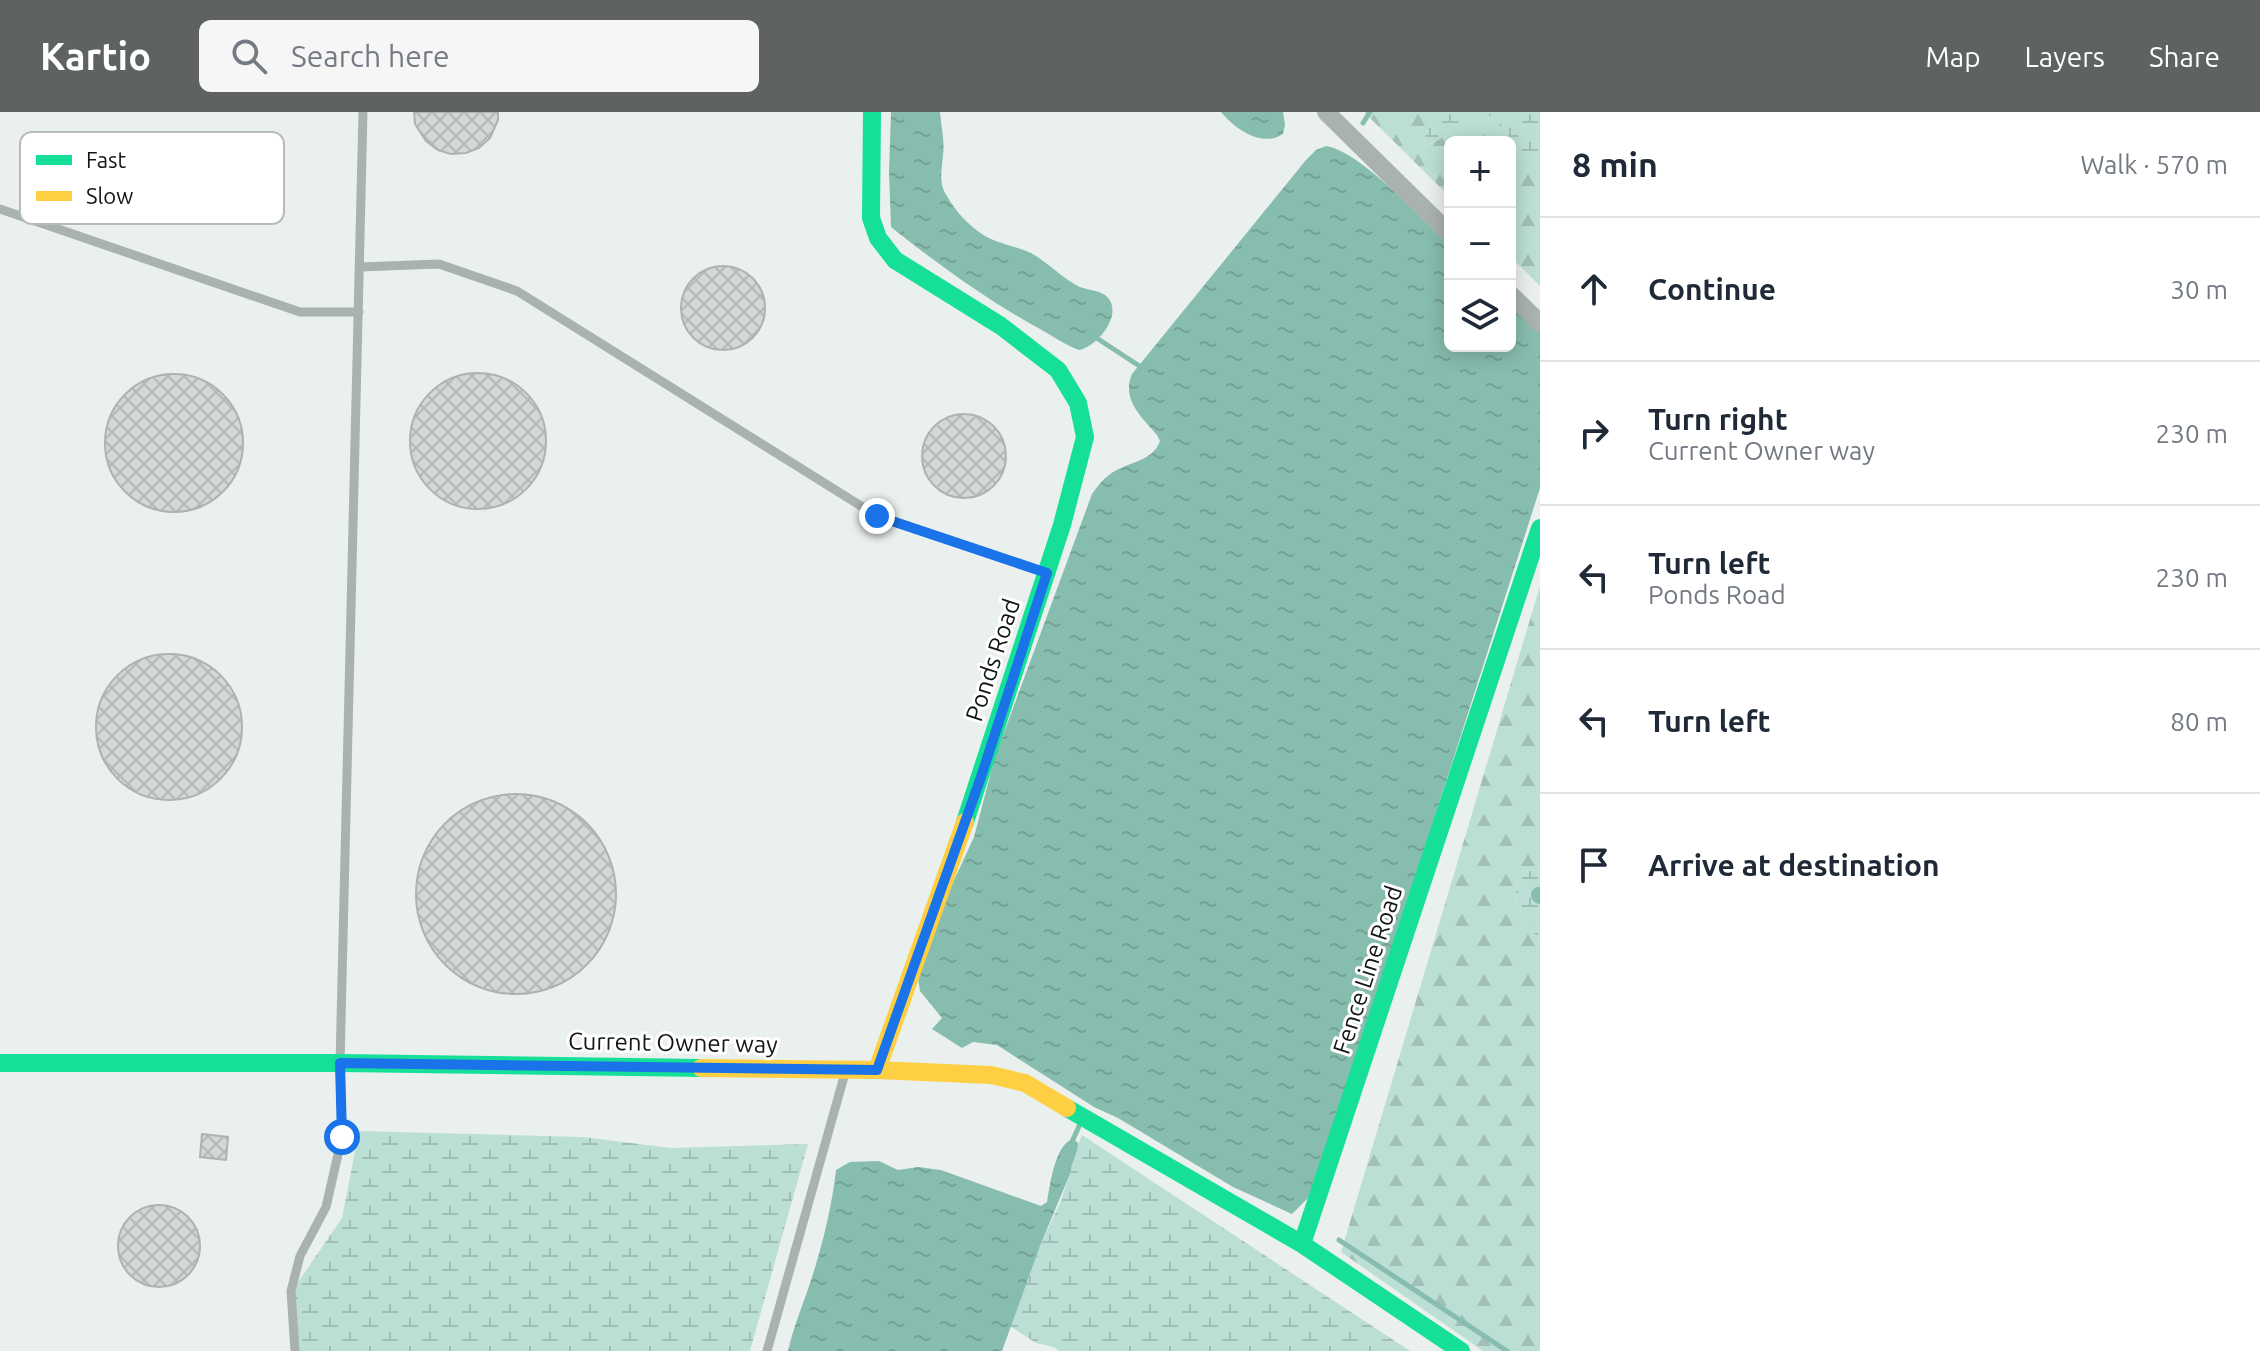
<!DOCTYPE html>
<html lang="en">
<head>
<meta charset="utf-8">
<style>
	body { margin:0; font-family:Ubuntu,sans-serif; background:#f6f6f7; color:#1f2937 }
	.controls { position:absolute; right:24px; top:24px; display:grid; overflow:hidden; border-radius:12px; box-shadow:0 4px 20px #0003 }
	.controls button { width:72px; height:72px; display:grid; place-items:center; padding:0; border:0; border-bottom:2px solid #e0e1e3; background:#fff; color:#1f2937; font:40px sans-serif }
	.stop { position:absolute; width:24px; height:24px; margin:-18px; border:6px solid #1a73e8; border-radius:50%; background:#fff }
	.stop.end { background:#1a73e8; border-color:#fff; box-shadow:0 2px 8px #0008 }
	.list { margin:0; padding:0; list-style:none }
	h2 { display:flex; justify-content:space-between; align-items:center; height:104px; margin:0; padding:0 32px; font-size:34px }
	h2 small { font-size:26px; font-weight:400; color:#747a83 }
	.list li { display:grid; grid-template-columns:52px 1fr auto; gap:24px; align-items:center; box-sizing:border-box; height:144px; padding:0 32px; border-top:2px solid #e0e1e3 }
	.list b { display:block; font-size:30px; white-space:nowrap }
	.list p { margin:0; font-size:26px; white-space:nowrap; color:#747a83 }
	.list em { font-size:26px; font-style:normal; color:#747a83 }
	.icon { flex:none; width:44px; height:44px; fill:none; stroke:currentColor; stroke-width:2; stroke-linecap:round; stroke-linejoin:round }
	.map { position:relative; flex:none; width:1540px; height:1239px; overflow:hidden }
	header { display:flex; align-items:center; gap:48px; box-sizing:border-box; height:112px; padding:0 40px; background:#5e6261; color:#fff }
	header strong { font-size:38px }
	nav { display:flex; gap:44px; margin-inline-start:auto; font-size:28px }
	.search { width:560px; height:72px; background:#f6f6f7; display:flex; align-items:center; gap:20px; box-sizing:border-box; padding:0 28px; border-radius:12px; color:#747a83; font-size:30px }
	main { display:flex }
	aside { flex:1; background:#fff }
	.map>svg:first-child { display:block }
</style>
</head>
<body>
<header>
<strong>Kartio</strong>
<div class="search"><svg class="icon" aria-label="search" viewBox="0 0 24 24"><circle cx="10" cy="10" r="6"/><path d="M15 15l6 6"/></svg>Search here</div>
<nav><a>Map</a><a>Layers</a><a>Share</a></nav>
</header>
<main>
<div class="map">
<svg width="1540" height="1239" viewBox="0 0 1540 1239">
	<defs>
		<pattern id="forest-firs" width="22" height="20" patternUnits="userSpaceOnUse" patternTransform="scale(2)"><rect width="22" height="20" fill="#bcdfd5"/><path d="M5 1l3.5 6h-7zM16 11l3.5 6h-7z" fill="#a1bfb6"/></pattern>
		<pattern id="wetland-marsh" width="20" height="14" patternUnits="userSpaceOnUse" patternTransform="scale(2)"><rect width="20" height="14" fill="#bcdfd5"/><path d="M1 5h8M5 5V1M11 12h8M15 12V8" fill="none" stroke="#a1bfb6"/></pattern>
		<pattern id="water-ripples" width="26" height="14" patternUnits="userSpaceOnUse" patternTransform="scale(2)"><rect width="26" height="14" fill="#87bdae"/><path d="M2 4q2-2 4 0t4 0M15 11q2-2 4 0t4 0" fill="none" stroke="#74a295"/></pattern>
		<pattern id="building-cross-hatch" width="8" height="8" patternUnits="userSpaceOnUse" patternTransform="scale(2)"><rect width="8" height="8" fill="#d3d7d6"/><path d="M0 0l8 8M0 8l8-8" fill="none" stroke="#b4b8b7"/></pattern>
	</defs>
	<rect width="100%" height="100%" fill="#eaf0ee"/>
	<path fill="url(#forest-firs)" d="M1364,0H1433L1423,35L1494,1L1529,54L1540,55V174L1510,144V30H1450V85Z
		M1540,474V758L1518,760L1515,790L1540,831V1239H1483L1341,1140Z"/>
	<path fill="url(#wetland-marsh)" d="M1433,0H1540V55L1529,54L1494,2L1422,35Z
		M1540,758V831L1515,790L1518,760Z
		M359,1019L583,1025L671,1036L808,1032L750,1239H298L292,1179L342,1106Z
		M1082,1023L1410,1239H1059L1054,1235L1036,1231L1010,1214L1040,1134L1060,1091L1070,1062L1071,1050Z"/>
	<path fill="url(#water-ripples)" d="M891,0H940C941,14 945,30 943,43C942,57 938,71 947,84C955,99 970,115 985,124C999,132 1016,134 1031,141C1047,150 1060,164 1076,173C1086,179 1102,177 1109,187C1122,205 1096,235 1079,238C1065,233 1053,224 1040,217C987,188 939,153 891,115L889,60Z
		M1221,0H1283L1285,13L1283,22C1262,36 1235,17 1221,0Z
		M1326,34C1362,40 1422,108 1450,134V234H1510V191L1540,219V376L1315,1079L1292,1102L1233,1075L1118,1006L1094,995L997,933L973,930L962,936L932,917L942,906L920,879L918,866L950,777L974,725L995,645L1092,382C1097,375 1102,368 1109,363C1127,349 1152,351 1160,329L1157,323C1142,305 1121,288 1132,262L1306,48L1316,38Z
		M1073,1027L1078,1031C1078,1041 1071,1051 1070,1062L1040,1134L1002,1239H788C794,1212 805,1188 813,1162C824,1127 832,1093 836,1058L850,1050L879,1049L898,1058L918,1055L941,1058L1041,1094L1047,1090C1050,1073 1055,1032 1073,1027Z"/>
	<g fill="none" stroke-linecap="round" stroke-linejoin="round">
		<path stroke="#87bdae" stroke-width="5" d="M1363,11L1370,0
			M1092,223L1144,257
			M1071,1032L1080,1012
			M1339,1128L1507,1239"/>
		<path stroke="#87bdae" stroke-width="16" d="M1539,783L1540,784"/>
	</g>
	<path fill="url(#building-cross-hatch)" stroke="#aeb2b1" stroke-width="2" d="M414,0H498V8L490,26L479,36L466,41L451,42L438,38L426,29L415,12Z
		M681 196a42 42 0 1 1 84 0a42 42 0 1 1-84 0Z
		M410 329a68 68 0 1 1 136 0a68 68 0 1 1-136 0Z
		M105 331a69 69 0 1 1 138 0a69 69 0 1 1-138 0Z
		M922 344a42 42 0 1 1 84 0a42 42 0 1 1-84 0Z
		M96 615a73 73 0 1 1 146 0a73 73 0 1 1-146 0Z
		M416 782a100 100 0 1 1 200 0a100 100 0 1 1-200 0Z
		M202,1022L228,1025L226,1048L200,1045Z
		M118 1134a41 41 0 1 1 82 0a41 41 0 1 1-82 0Z"/>
	<g fill="none" stroke-linecap="round" stroke-linejoin="round">
		<path stroke="#a9b2af" stroke-width="9" d="M0,97L300,200H359
			M360,155L439,152L517,179L877,404L1044,460
			M295,1239L291,1179L300,1144L326,1095L342,1025L340,951L363,0
			M767,1239L845,961"/>
		<path stroke="#a9b2af" stroke-width="18" d="M1326,0L1450,122
			M1510,182L1540,211"/>
		<path stroke="#16e098" stroke-width="18" d="M872,0L871,106L878,126L895,148L1001,214L1058,258L1078,291L1085,325L1062,413L965,710
			M0,951H340L701,956
			M1067,996L1302,1132
			M1461,1239L1302,1132L1540,416"/>
		<path stroke="#ffcf43" stroke-width="18" d="M701,956L877,958L991,963L1025,971L1067,996
			M877,958L965,710"/>
	</g>
	<g fill="none" stroke-linecap="round" stroke-linejoin="round">
		<path stroke="#1a73e8" stroke-width="10" d="M342,1025L340,951L877,958L981,665L1047,461L877,404"/>
	</g>
	<g text-anchor="middle" stroke-width="6" stroke-linejoin="round" paint-order="stroke">
		<g font-size="24" fill="#131615" stroke="#fff">
			<text transform="translate(993 548) rotate(-72)" y="8">Ponds Road</text>
			<text transform="translate(1368 858) rotate(-72)" y="8">Fence Line Road</text>
			<text transform="translate(673 931) rotate(1)" y="8">Current Owner way</text>
		</g>
	</g>
	<rect x="20" y="20" width="264" height="92" rx="12" fill="#fff" stroke="#b8b9b9" stroke-width="2"/>
	<rect x="36" y="43" width="36" height="10" fill="#16e098"/>
	<rect x="36" y="79" width="36" height="10" fill="#ffcf43"/>
	<g font-size="22" fill="#131615">
		<text x="86" y="56">Fast</text>
		<text x="86" y="92">Slow</text>
	</g>
</svg>
<div class="controls">
<button>+</button>
<button>−</button>
<button><svg class="icon" aria-label="layers" viewBox="0 0 24 24"><path d="M12 4l9 5-9 5-9-5zM3 14l9 5 9-5"/></svg></button>
</div>
<div class="stop" style="left:342px;top:1025px"></div>
<div class="stop end" style="left:877px;top:404px"></div>
</div>
<aside>
<h2>8 min<small>Walk · 570 m</small></h2>
<ul class="list">
<li><svg class="icon" aria-label="ahead" viewBox="0 0 24 24"><path d="M12 20V5M6 11l6-6 6 6"/></svg><div><b>Continue</b></div><em>30 m</em></li>
<li><svg class="icon" aria-label="right" viewBox="0 0 24 24"><path d="M7 20v-9h11M14 6l5 5-5 5"/></svg><div><b>Turn right</b><p>Current Owner way</p></div><em>230 m</em></li>
<li><svg class="icon" aria-label="left" viewBox="0 0 24 24"><path d="M17 20v-9H6M10 6l-5 5 5 5"/></svg><div><b>Turn left</b><p>Ponds Road</p></div><em>230 m</em></li>
<li><svg class="icon" aria-label="left" viewBox="0 0 24 24"><path d="M17 20v-9H6M10 6l-5 5 5 5"/></svg><div><b>Turn left</b></div><em>80 m</em></li>
<li><svg class="icon" aria-label="arrive" viewBox="0 0 24 24"><path d="M6 21V4h12l-3 4 3 4H6"/></svg><div><b>Arrive at destination</b></div></li>
</ul>
</aside>
</main>
</body>
</html>
